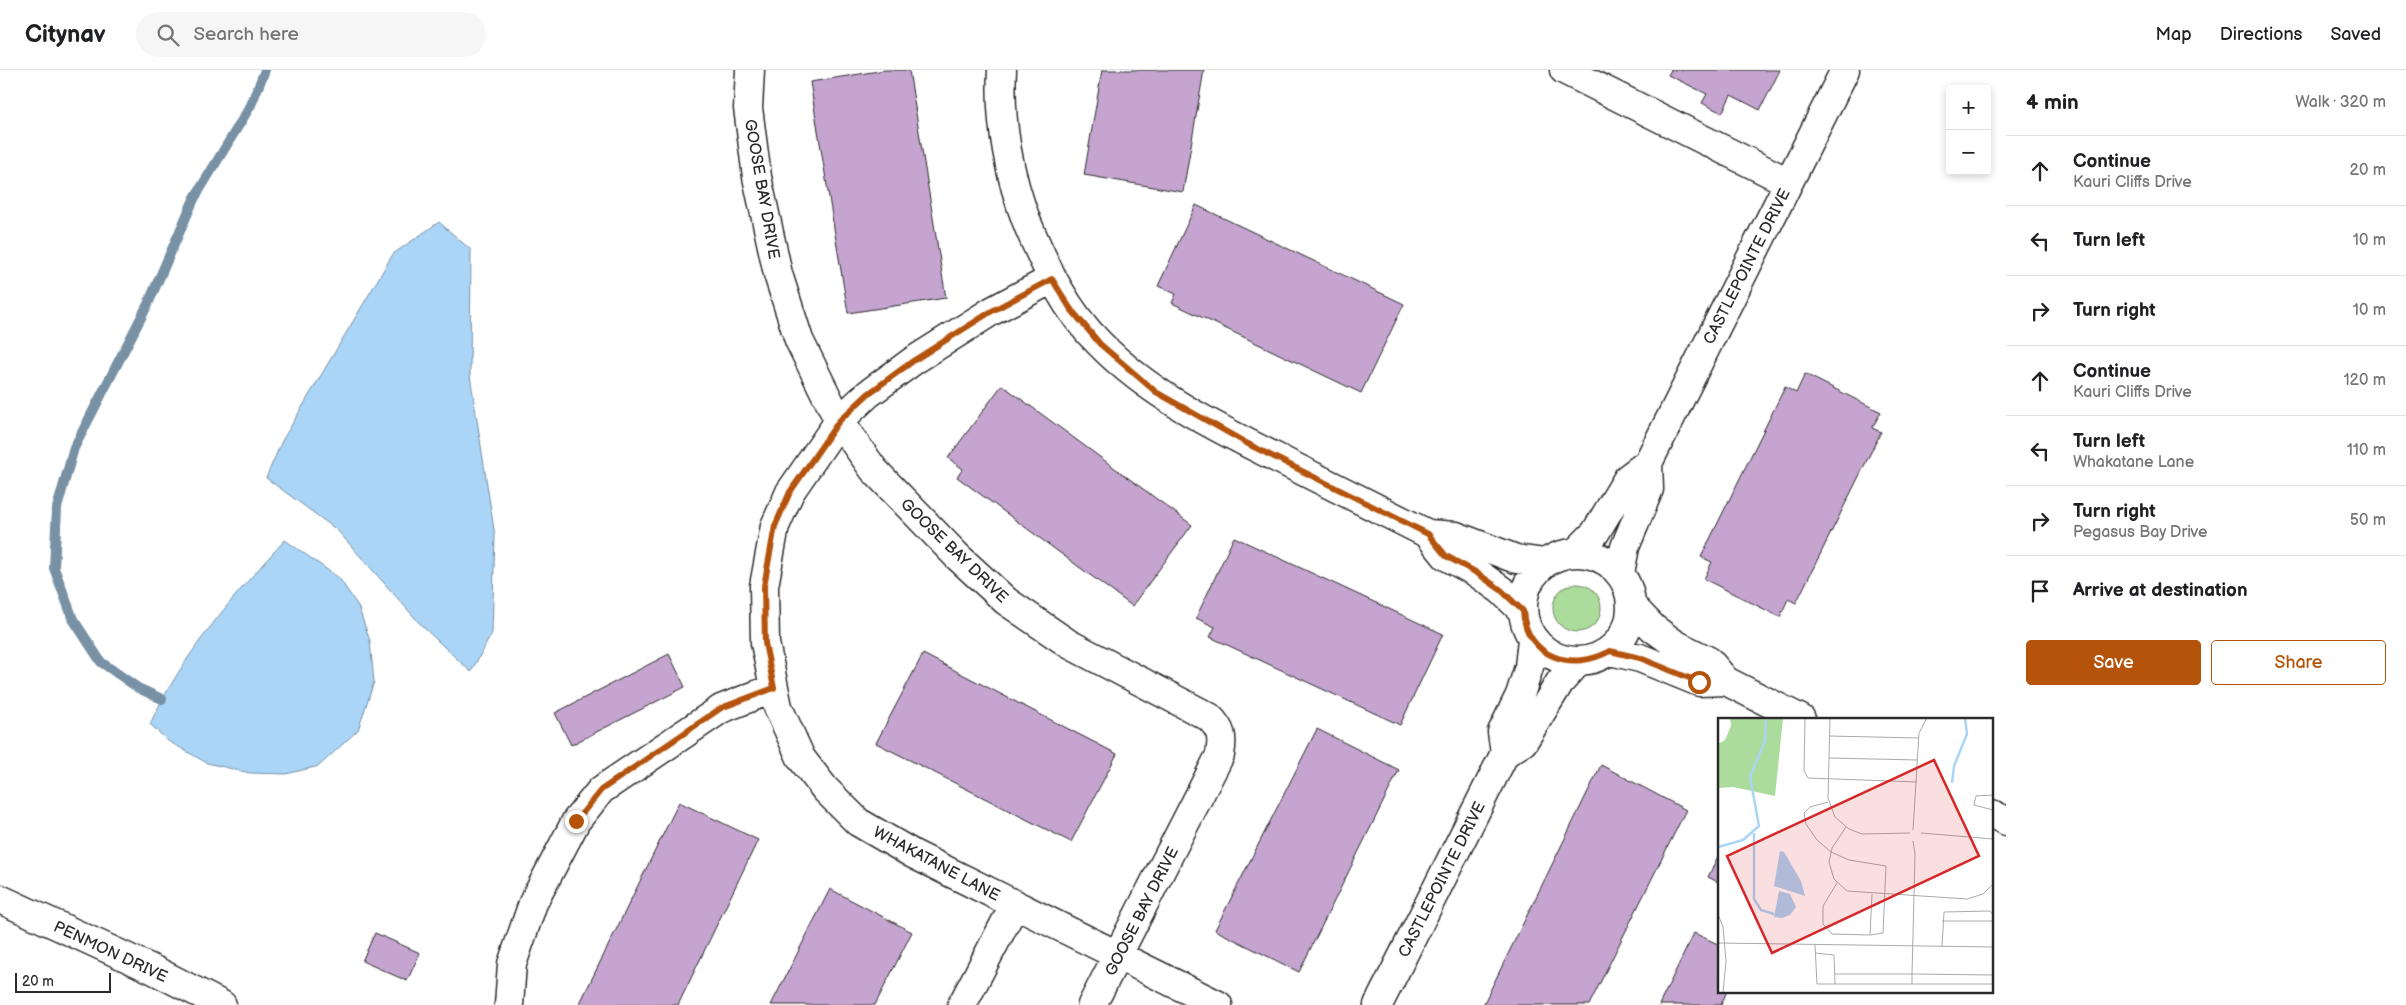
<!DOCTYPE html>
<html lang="en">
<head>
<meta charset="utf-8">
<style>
	body { margin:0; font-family:"Balsamiq Sans",sans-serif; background:#f6f6f6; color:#202124 }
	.controls { position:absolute; right:15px; top:15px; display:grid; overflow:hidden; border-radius:5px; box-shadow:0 2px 8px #0003 }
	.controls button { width:45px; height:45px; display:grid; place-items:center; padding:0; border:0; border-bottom:1px solid #e0e0e0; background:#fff; color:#202124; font:25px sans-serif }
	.scale { position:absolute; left:15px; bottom:12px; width:96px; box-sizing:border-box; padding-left:5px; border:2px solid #2b2b2b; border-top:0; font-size:14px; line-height:18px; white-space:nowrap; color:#2b2b2b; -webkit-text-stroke:4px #fff; paint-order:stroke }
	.stop { position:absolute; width:15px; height:15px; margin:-11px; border:4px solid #b45309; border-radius:50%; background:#fff }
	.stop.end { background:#b45309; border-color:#fff; box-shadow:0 1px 5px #0008 }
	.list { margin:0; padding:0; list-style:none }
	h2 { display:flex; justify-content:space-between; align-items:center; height:65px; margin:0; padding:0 20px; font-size:21px }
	h2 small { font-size:16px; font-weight:400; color:#757577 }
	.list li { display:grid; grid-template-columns:32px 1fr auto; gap:15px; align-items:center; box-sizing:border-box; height:70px; padding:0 20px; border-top:1px solid #e0e0e0 }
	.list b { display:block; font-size:19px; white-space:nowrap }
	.list p { margin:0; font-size:16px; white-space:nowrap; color:#757577 }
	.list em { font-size:16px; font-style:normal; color:#757577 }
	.actions { display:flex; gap:10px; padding:15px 20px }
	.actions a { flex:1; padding:11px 0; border:1px solid #b45309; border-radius:5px; text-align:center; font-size:18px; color:#b45309 }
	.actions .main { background:#b45309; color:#fff }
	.icon { flex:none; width:28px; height:28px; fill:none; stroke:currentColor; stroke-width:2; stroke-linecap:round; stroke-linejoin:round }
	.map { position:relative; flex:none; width:2006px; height:935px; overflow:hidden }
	header { display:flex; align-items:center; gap:30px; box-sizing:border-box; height:70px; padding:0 25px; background:#fff; border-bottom:1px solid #e0e0e0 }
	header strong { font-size:24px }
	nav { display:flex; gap:28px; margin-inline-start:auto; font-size:18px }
	.search { width:350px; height:45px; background:#f6f6f6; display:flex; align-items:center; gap:12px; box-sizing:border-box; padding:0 18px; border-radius:28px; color:#757577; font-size:19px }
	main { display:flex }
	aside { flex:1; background:#fff }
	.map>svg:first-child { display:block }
</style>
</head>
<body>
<header>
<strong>Citynav</strong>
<div class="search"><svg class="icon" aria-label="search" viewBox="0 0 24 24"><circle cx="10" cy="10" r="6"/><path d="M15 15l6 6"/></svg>Search here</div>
<nav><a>Map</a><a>Directions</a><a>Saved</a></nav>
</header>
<main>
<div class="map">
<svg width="2006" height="935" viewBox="0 0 2006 935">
	<rect width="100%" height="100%" fill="#fff"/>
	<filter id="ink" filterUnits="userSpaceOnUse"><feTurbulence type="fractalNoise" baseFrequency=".02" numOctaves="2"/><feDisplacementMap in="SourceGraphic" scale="10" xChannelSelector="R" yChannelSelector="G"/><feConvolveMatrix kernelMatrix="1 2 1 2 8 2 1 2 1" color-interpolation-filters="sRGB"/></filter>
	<g filter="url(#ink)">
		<path fill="#acdc9b" stroke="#6c8463" d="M1553 538a24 24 0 1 1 48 0a24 24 0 1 1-48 0Z"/>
		<path fill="#abd5f6" stroke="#7891a5" d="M439,152L471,180L470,305L495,466L492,563L471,602L423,557L337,460L266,408L282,371L393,184Z
			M285,470L339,508L358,536L370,571L374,612L358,660L319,696L286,704L250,703L207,693L168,671L150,654C183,584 233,526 285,470Z"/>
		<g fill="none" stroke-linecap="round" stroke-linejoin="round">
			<path stroke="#7891a5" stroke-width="10" d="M162,629L138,618L101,592L73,549L54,498L57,438L74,378L148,234L194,129L251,35L265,0"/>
		</g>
		<path fill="#c5a5d0" stroke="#2b2b2b" d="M885,0H909L946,228L848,243L810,12Z
			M1102,0H1204L1183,122L1084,105Z
			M1671,0H1780L1760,40L1731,25L1722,43L1702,33L1707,24L1668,5Z
			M1196,135L1404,234L1361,323L1172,233L1176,224L1158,216Z
			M1805,304L1881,342L1872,358L1881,362L1796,533L1788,529L1780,547L1704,509L1712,492L1701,487L1785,317L1796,323Z
			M1002,315L1192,455L1132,536L957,407L963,399L948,388Z
			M1234,467L1443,564L1400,655L1210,567L1215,557L1196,548Z
			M669,584L685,617L571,675L555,643Z
			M923,584L1117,684L1071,772L876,673Z
			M1317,659L1399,700L1299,902L1215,860Z
			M1601,695L1686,740L1589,935H1483Z
			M679,732L758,770L678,935H579Z
			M1720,782V813L1708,807Z
			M830,819L912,862L875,935H771Z
			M375,863L420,883L407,911L362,891Z
			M1694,863L1720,875V921H1727L1721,935H1659Z"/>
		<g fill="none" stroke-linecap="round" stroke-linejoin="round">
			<defs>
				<path id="minor" d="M750,0L748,38L757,107L778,204L799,270L839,351L874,400L957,486L1006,531L1069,574L1209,647C1222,660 1223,667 1220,685L1092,935
					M1002,0C999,52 1009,107 1028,155C1046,198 1066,241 1100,274C1151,326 1219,359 1283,391C1332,416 1380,440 1428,464L1456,466L1516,489L1545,493
					M1564,0L1788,112
					M1052,209L992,241L913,291L868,324L839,351L790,422L775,456L764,516L765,573L778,637L801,688L825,719L858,752L913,784L1218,935
					M1428,464L1446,486L1477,503L1501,520L1523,541
					M1576,482L1595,463L1628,408L1648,393L1845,0
					M1523 537a54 54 0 1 1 108 0a54 54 0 1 1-108 0Z
					M1620,503L1625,477L1649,419L1648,393
					M1631,535L1653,558L1675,574L1709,591L1726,611L1801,649
					M1610,581L1640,588L1699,612L1726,611
					M1505,683L1502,662L1520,625L1529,597L1532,569
					M1992,744L2006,751
					M0,829L154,900L222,935
					M509,935L512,894L533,833L576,751L601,720L721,639L774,618
					M962,935L1015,834
					M1378,935L1505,683L1523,672L1560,612L1579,591"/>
			</defs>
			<use href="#minor" stroke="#2b2b2b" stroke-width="31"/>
			<use href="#minor" stroke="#fff" stroke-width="28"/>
		</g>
	</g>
	<g fill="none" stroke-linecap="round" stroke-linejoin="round" filter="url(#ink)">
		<path stroke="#b45309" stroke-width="6" d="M576,751L601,720L721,638L774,618L765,573L764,516L775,456L790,422L839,351L868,324L913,291L992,241L1052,209L1070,238L1100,274L1156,322L1248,374L1428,464L1446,486L1477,503L1501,520L1523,541C1526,588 1573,602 1610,581L1640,588L1699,612"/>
	</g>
	<g text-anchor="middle" stroke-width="5" stroke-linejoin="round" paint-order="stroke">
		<g font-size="16" fill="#2b2b2b" stroke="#fff">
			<text transform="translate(763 119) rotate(80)" y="6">GOOSE BAY DRIVE</text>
			<text transform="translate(1746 196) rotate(-63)" y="6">CASTLEPOINTE DRIVE</text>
			<text transform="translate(955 480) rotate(44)" y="6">GOOSE BAY DRIVE</text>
			<text transform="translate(937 793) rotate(28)" y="6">WHAKATANE LANE</text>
			<text transform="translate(1441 809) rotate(-63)" y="6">CASTLEPOINTE DRIVE</text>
			<text transform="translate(1141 841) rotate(-63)" y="6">GOOSE BAY DRIVE</text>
			<text transform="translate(111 881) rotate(25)" y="6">PENMON DRIVE</text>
		</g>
	</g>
	<g transform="translate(1718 648)">
		<rect width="275" height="275" fill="#fff"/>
		<path d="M12,0H65L57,78L15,69L0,70V26L7,22L13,8Z" fill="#acdc9b"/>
		<path d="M62,133L66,134L83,163L87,178L56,168ZM61,173L72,176L78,189L72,197L64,200L56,199Z" fill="#abd5f6"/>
		<path fill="none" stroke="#abd5f6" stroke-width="2.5" d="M234,65L236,48L249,16L247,0M36,115V181L43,192L56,196M0,129L25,122L41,108L32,59L47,23L48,0"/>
		<path fill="none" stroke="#aaa" stroke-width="1" d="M87,0L86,53L90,60L199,64M112,0L110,80L117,99L131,111L144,116L192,115M111,18L201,20M111,40L200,42M275,77L258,78L256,87L275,92M110,84L92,89L86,95L88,106L99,122L113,134L131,142L168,148L165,215L152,217M128,109L114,130L111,144L116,161L129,173L249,181L265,176L275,166M195,112L201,15L209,0M203,115L275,121M119,165L105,188V206L114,216L152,217L154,176M0,196L5,209L8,243L5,275M224,203H275M0,225L275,229M97,227L99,266H275M224,229L226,194L272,193L275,197M97,235L116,237L117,266M117,256H194L197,136L195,123M194,266V256L275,257"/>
		<path fill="#d62828" fill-opacity="0.15" stroke="#d62828" stroke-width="2.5" d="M216,42L261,138L54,235L9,138Z"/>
		<rect width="275" height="275" fill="none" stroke="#2b2b2b" stroke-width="2.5"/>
	</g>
</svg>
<div class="controls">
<button>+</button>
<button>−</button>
</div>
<div class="scale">20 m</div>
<div class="stop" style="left:1699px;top:612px"></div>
<div class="stop end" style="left:576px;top:751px"></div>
</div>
<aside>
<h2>4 min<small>Walk · 320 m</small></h2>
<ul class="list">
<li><svg class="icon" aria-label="ahead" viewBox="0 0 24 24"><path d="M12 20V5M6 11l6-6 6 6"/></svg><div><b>Continue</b><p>Kauri Cliffs Drive</p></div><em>20 m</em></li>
<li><svg class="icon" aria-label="left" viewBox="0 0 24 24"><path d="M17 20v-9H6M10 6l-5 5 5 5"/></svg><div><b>Turn left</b></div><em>10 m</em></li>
<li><svg class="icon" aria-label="right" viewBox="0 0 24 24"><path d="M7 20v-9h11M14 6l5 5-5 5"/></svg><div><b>Turn right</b></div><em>10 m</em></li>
<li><svg class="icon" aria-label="ahead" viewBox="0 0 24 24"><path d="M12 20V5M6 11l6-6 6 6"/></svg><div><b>Continue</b><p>Kauri Cliffs Drive</p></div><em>120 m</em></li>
<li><svg class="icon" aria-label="left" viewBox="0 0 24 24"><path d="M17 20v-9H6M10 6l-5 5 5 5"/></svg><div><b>Turn left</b><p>Whakatane Lane</p></div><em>110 m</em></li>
<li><svg class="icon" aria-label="right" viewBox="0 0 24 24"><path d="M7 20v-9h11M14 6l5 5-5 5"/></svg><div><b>Turn right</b><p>Pegasus Bay Drive</p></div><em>50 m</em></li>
<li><svg class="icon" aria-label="arrive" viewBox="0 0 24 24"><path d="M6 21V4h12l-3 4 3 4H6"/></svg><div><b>Arrive at destination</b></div></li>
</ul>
<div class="actions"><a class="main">Save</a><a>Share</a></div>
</aside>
</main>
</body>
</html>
